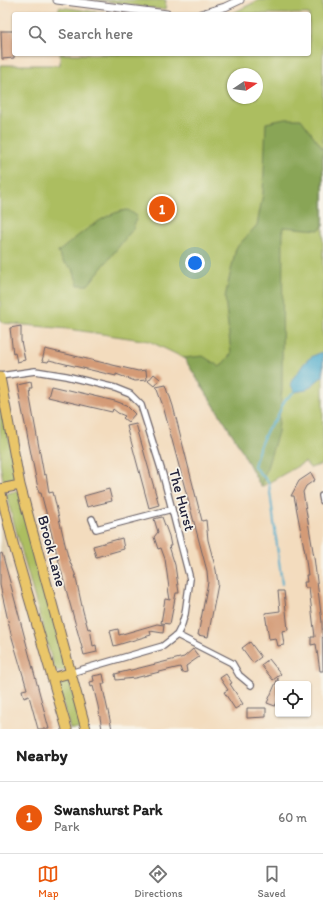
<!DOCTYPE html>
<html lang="en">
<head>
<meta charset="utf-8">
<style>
	body { margin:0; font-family:Itim,sans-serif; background:#f6f6f6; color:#222 }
	.controls { position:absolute; right:12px; bottom:12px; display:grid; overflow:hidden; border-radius:4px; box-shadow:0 1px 3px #0004 }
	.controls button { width:36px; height:36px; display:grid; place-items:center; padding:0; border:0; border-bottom:1px solid #e0e0e0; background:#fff; color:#222; font:20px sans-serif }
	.compass { position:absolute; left:227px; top:68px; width:36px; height:36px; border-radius:50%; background:#fff; box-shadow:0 1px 3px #0004; rotate:77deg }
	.you { position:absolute; left:195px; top:263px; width:14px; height:14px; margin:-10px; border:3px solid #fff; border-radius:50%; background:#1a73e8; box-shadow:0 0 0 6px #1a73e833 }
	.badge { display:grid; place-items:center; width:26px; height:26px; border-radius:50%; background:#ea580c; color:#fff; font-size:13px; font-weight:700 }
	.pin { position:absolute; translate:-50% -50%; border:2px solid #fff; box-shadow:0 1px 4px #0006 }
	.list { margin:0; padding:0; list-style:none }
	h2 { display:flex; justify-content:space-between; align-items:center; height:52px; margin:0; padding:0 16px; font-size:17px }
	h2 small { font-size:13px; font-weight:400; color:#767676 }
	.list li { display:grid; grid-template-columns:26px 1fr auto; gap:12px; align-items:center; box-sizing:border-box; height:72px; padding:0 16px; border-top:1px solid #e0e0e0 }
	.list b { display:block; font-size:15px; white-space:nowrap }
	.list p { margin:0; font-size:13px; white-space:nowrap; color:#767676 }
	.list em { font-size:13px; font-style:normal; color:#767676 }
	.icon { flex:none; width:22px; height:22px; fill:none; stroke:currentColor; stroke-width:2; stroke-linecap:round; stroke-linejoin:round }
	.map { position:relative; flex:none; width:323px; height:729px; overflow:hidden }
	.search { position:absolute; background:#fff; box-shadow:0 1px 3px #0004; left:12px; right:12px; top:12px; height:44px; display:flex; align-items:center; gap:10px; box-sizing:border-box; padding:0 14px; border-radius:4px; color:#767676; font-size:15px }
	.sheet { height:124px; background:#fff }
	nav { display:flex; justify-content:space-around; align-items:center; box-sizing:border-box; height:56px; border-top:1px solid #e0e0e0; background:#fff; font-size:11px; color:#767676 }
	nav a { display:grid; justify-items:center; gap:2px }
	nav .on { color:#ea580c }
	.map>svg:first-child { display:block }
</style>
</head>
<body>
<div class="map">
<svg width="323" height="729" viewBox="0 0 323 729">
	<rect width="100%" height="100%" fill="#f7f3e8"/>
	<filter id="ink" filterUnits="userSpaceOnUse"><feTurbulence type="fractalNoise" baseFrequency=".025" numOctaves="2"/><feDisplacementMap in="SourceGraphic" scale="8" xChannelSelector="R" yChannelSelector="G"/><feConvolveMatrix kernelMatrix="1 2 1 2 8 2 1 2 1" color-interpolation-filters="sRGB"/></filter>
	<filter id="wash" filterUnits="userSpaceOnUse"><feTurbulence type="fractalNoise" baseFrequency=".012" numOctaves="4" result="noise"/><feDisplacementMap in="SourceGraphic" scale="16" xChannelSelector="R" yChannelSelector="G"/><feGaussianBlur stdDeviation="0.9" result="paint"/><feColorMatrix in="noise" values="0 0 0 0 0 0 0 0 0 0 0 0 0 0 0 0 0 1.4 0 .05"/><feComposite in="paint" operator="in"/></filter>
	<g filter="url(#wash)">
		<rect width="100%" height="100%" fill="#f3dcbe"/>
		<path fill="#e1d2b5" d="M0,524L12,570L0,573Z"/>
		<path fill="#acbe61" stroke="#67704e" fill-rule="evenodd" d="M96,0H166L165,10Z
			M259,0H323V464L310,468L305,462L261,487L236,440L184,358L149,341L68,329L3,323L0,320V65H60V54H309V14H231ZM233,74H257V98H233Z
			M59,7L112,14H59Z
			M0,395L18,482L4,486L0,464Z
			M15,491L19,492L67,669L64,671H56L54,668L6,494Z
			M63,680H69L83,729H70L58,686Z"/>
		<path fill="#89a557" stroke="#566449" d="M285,119H301L323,149V226L319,230L283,227L282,389L278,432L261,487L236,440L184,358L203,356L220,367L231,354L225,297L236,248L257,225L263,193L266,123Z
			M128,210L137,216L133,229L88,285H78L73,269L63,262L58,252C77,237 104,212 128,210Z"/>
		<path fill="#4eaccd" stroke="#386784" d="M323,352V376L306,390L295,392C287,381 293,379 299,371C305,360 311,356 323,352Z"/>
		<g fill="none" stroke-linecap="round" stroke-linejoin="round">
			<path stroke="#4eaccd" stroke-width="2" d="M282,584L269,484C266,477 258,473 254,466L260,445L268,428L276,419L285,400L294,392"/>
		</g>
		<g id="blocks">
			<path fill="#d49b77" d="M1,31H14V58L2,59Z
				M21,326V341L25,360L17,362L15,353L13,354L10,328Z
				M45,349L138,371L146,370L147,380L135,381L116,374V376L49,360L48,362L42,361Z
				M154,374L160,379L154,386L148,381Z
				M31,382L32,388H29L30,398L44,475L46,474L49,493L53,492L68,557L75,574L83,611L88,629L90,628L93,646L96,645L97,652L84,655L67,593L41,493H39L17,385Z
				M166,385L173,406L202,521L206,520L208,540L216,570L218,584L208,637L198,635L208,582L207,571L163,406L156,387Z
				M51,386L115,401L126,405L135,414L128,422L123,418L125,416L118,413L113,409L112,412L48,397Z
				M136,424L159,505L149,508L127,426Z
				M311,473L315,480L306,486L303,492L314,557L322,622L323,671H320L316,644L311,645V637H315L309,588H305L304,582H307L306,575H308L305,553L294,496H291L299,481Z
				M109,489L112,501L87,507L84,496Z
				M162,517L169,536L171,546H169L175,565L179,593H176L170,624L161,623L165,599L170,600L168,588H169L165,559L161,548L158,549L154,537L158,532L154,519Z
				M122,538L124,549L96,557L93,546Z
				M2,553L10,582L49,729H38L29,696L24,698L22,690L27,689L11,634L0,585V554Z
				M278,591H284L288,630L282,631L284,645L278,646L276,638L269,639L265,613L280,611Z
				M157,624L164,625L163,633L150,631L151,635L114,646L110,631L118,629L119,635Z
				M250,642L261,657L253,663L242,648Z
				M193,649L199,657L186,666L187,672L182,673L180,667L135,678L116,680L115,674L184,657Z
				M269,659L281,674L273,680L261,665Z
				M103,674L105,684H102L112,729H102L98,706L93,686L91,687L90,682L94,681L93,676Z
				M226,674L232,683L230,684L243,704L235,709L224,692L228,690L220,678Z
				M278,678V700L275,706L267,703Z
				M247,708H266V717L247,718Z"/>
		</g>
	</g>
	<g filter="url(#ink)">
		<use href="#blocks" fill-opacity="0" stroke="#6b6369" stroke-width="1"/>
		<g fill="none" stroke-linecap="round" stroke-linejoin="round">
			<defs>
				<path id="minor" d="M0,376L35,371L66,376L115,388L130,394L141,405L163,475L190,579L185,614L181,627L177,635L163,646L70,673
					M322,496L323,501
					M92,519L96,529L172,509
					M177,635L232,663L239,675L251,685"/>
				<path id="tertiary" d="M57,0L167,14
					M201,14L225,7L240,0"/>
				<path id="primary" d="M0,377L20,485L86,729
					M0,489L13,543L67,729
					M0,489L20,485
					M52,678L70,673"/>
			</defs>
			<use href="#minor" stroke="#6b6369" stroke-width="8"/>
			<use href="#tertiary" stroke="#6b6369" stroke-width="9"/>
			<use href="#primary" stroke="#6b6369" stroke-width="11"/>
			<use href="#minor" stroke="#fff" stroke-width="5.5"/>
			<use href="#tertiary" stroke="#fff" stroke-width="7"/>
			<use href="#primary" stroke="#eac669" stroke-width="9"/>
		</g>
	</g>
	<g text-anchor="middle" stroke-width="3.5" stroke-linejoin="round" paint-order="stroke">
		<g font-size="15" fill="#22223b" stroke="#f7f3e8">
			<text transform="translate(182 500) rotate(75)" y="5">The Hurst</text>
			<text transform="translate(52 551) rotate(75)" y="5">Brook Lane</text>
		</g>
	</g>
</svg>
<div class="controls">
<button><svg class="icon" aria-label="locate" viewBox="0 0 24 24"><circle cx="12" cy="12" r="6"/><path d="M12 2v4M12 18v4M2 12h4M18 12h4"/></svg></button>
</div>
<svg class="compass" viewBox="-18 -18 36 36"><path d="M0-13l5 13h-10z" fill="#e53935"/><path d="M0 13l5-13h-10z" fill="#767676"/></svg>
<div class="you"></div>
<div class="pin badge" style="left:162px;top:209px">1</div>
<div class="search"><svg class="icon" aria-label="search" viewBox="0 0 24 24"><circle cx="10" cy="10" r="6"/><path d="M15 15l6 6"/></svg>Search here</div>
</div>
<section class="sheet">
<h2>Nearby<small></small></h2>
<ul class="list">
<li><span class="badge">1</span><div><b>Swanshurst Park</b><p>Park</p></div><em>60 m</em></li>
</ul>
</section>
<nav>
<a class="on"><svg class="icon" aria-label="map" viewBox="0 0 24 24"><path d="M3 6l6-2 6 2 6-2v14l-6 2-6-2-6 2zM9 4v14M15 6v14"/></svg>Map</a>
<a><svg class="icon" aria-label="directions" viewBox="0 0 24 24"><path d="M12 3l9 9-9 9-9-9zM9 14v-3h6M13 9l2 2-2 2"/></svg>Directions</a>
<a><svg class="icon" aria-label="saved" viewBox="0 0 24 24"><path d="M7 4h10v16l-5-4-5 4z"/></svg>Saved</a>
</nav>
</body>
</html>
